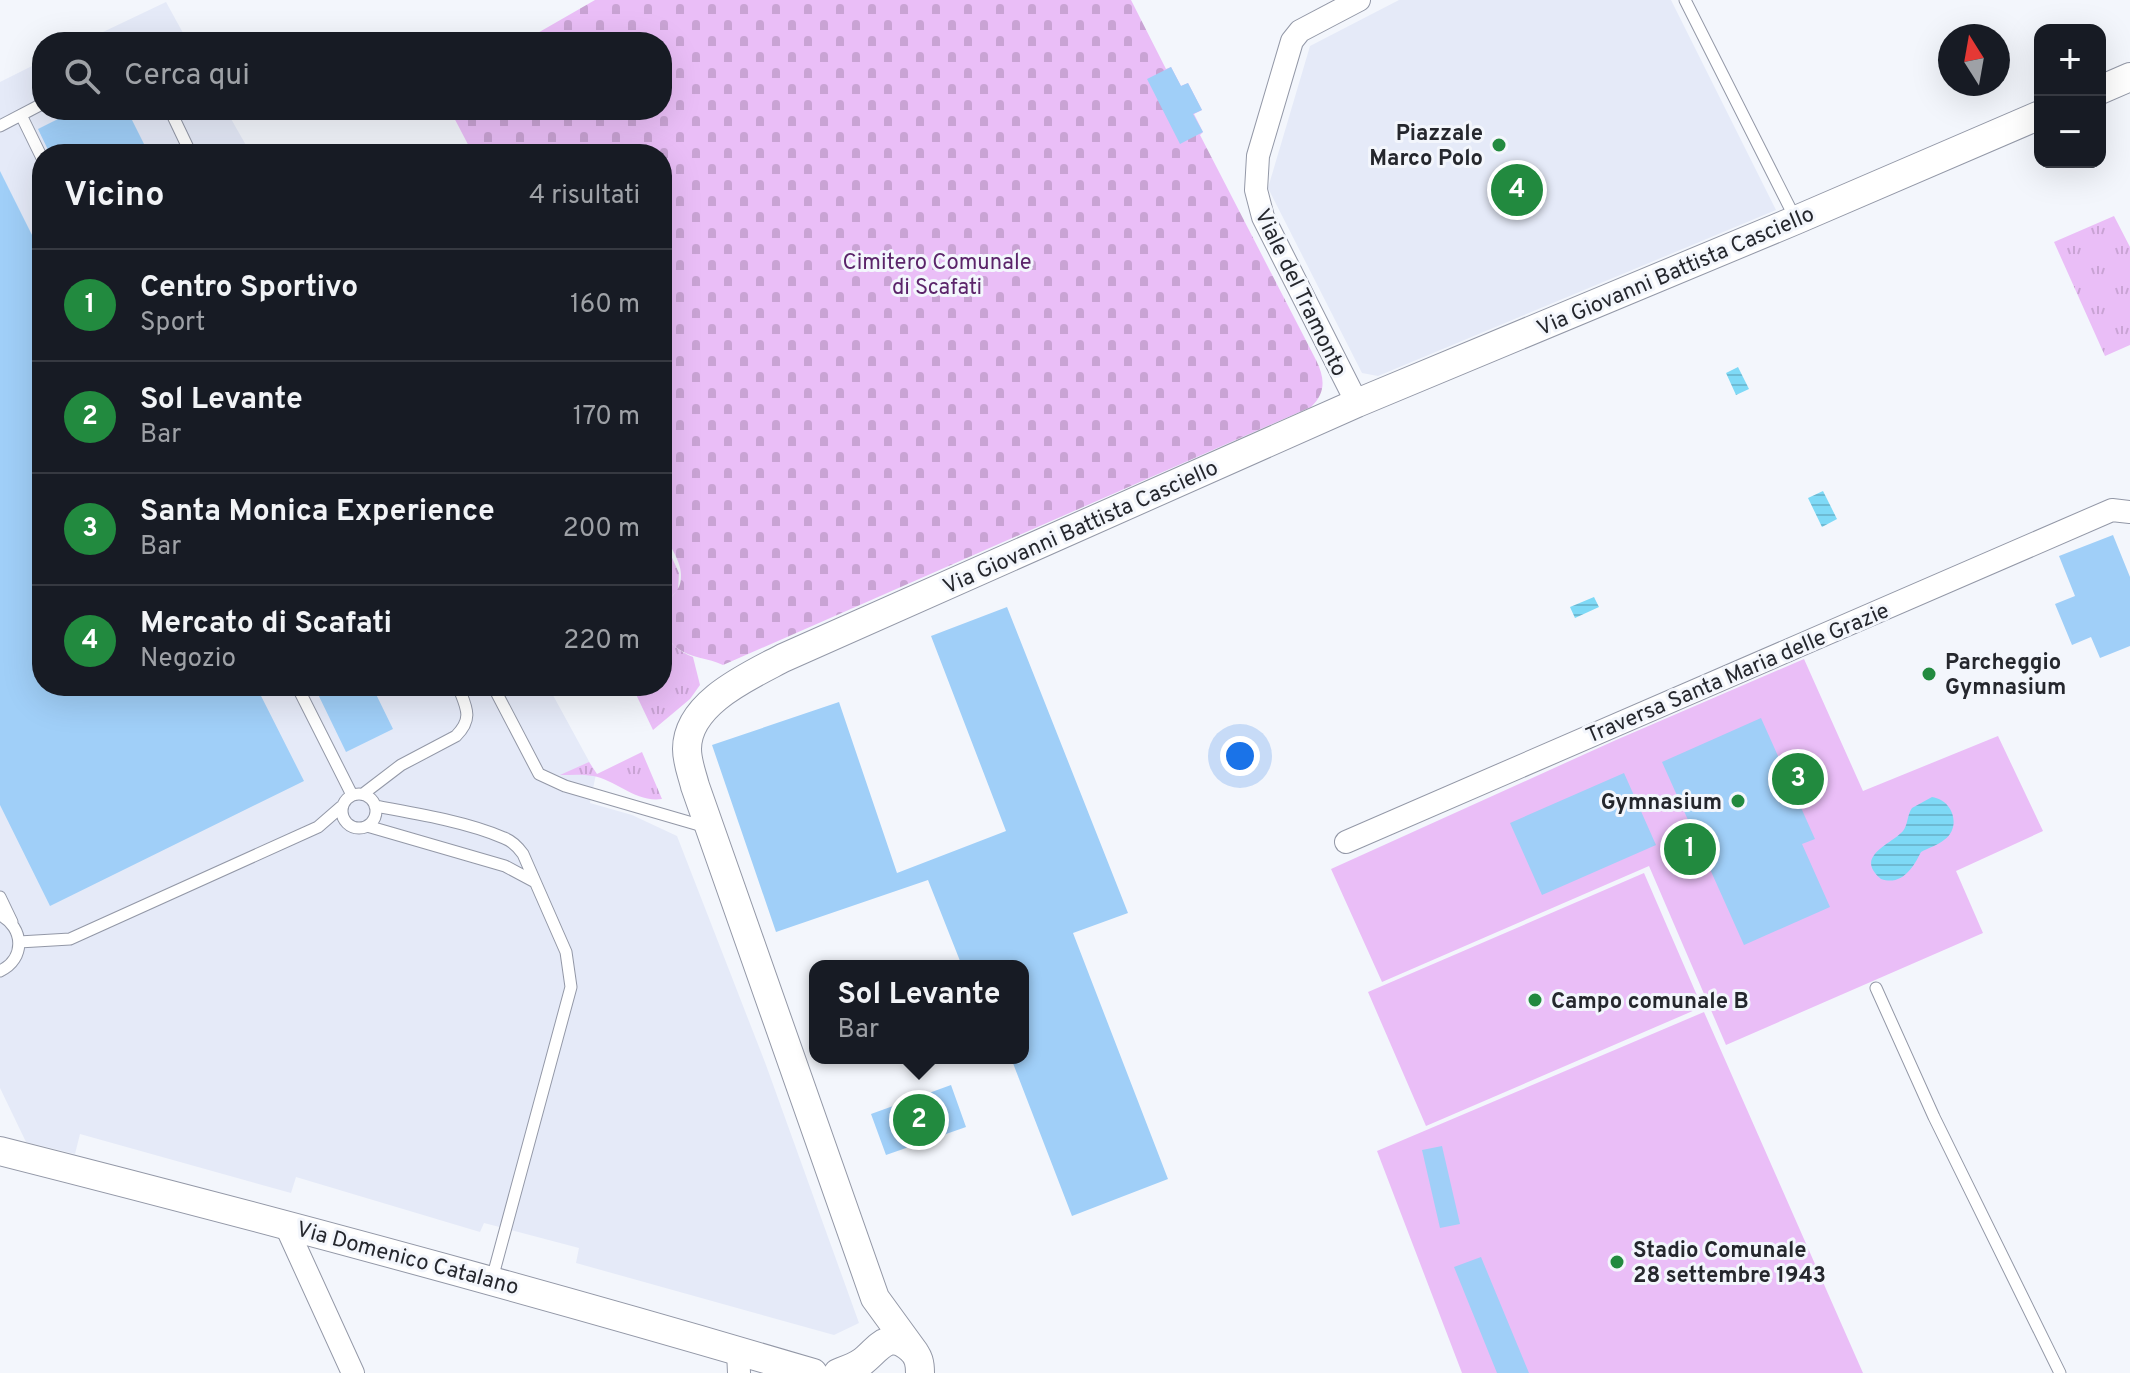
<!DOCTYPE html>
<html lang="it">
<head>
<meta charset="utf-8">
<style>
	body { margin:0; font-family:Overpass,sans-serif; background:#20242c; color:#f1f3f6 }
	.controls { position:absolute; right:24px; top:24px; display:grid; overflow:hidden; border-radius:16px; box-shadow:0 8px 32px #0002 }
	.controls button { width:72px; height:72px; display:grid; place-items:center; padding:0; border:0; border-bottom:2px solid #363941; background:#171b24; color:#f1f3f6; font:40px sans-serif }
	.compass { position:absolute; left:1938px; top:24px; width:72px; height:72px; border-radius:50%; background:#171b24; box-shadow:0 8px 32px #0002; rotate:349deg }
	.you { position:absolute; left:1240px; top:756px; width:28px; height:28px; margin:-20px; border:6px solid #fff; border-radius:50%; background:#1a73e8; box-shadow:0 0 0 12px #1a73e833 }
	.badge { display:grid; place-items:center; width:52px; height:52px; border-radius:50%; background:#228a3f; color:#fff; font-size:26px; font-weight:700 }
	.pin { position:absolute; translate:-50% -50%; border:4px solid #fff; box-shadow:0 2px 8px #0006 }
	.popup { position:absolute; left:809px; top:960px; width:220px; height:104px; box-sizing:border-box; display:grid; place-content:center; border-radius:16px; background:#171b24; filter:drop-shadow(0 2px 6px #0005); font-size:26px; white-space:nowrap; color:#9ea1a6 }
	.popup b { font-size:30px; color:#f1f3f6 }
	.popup::after { content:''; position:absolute; left:50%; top:100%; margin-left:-16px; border:16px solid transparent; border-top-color:#171b24 }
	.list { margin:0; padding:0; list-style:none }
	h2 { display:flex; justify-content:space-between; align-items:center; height:104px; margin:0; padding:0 32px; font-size:34px }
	h2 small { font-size:26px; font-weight:400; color:#9ea1a6 }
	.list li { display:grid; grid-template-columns:52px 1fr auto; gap:24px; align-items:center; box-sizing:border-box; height:112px; padding:0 32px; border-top:2px solid #363941 }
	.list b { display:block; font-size:30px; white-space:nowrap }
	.list p { margin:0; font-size:26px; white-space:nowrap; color:#9ea1a6 }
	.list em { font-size:26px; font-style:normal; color:#9ea1a6 }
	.icon { flex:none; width:44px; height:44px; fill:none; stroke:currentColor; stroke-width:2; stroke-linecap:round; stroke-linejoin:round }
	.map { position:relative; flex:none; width:2130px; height:1373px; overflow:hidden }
	.search { position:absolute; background:#171b24; box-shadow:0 8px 32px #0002; left:32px; top:32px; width:640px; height:88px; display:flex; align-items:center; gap:20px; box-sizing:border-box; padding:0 28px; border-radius:32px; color:#9ea1a6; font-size:30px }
	.panel { position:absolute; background:#171b24; box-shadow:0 8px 32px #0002; left:32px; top:144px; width:640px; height:552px; border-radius:32px }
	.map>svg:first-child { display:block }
</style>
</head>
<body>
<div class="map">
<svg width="2130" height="1373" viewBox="0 0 2130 1373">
	<defs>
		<pattern id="grass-tufts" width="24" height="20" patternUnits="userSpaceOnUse" patternTransform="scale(2)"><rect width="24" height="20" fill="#eabef7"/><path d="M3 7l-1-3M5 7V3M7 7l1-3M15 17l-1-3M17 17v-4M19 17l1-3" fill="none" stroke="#c9a3d4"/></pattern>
		<pattern id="cemetery-stones" width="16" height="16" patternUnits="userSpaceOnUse" patternTransform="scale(2)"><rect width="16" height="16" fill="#eabef7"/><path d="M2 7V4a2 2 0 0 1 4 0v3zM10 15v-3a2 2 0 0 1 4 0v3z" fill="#c9a3d4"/></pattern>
		<pattern id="water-rules" width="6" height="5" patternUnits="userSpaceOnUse" patternTransform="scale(2)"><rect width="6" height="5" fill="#7ed9f6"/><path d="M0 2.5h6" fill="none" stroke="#6dbad3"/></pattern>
	</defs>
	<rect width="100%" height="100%" fill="#f3f6fc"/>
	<path fill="#e5eaf8" d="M1399,0H1671L1776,210L1378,376L1362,373L1268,188L1310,46Z
		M166,2L188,42H82Z
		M42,61V110H226L251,154H42V686H548L596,774L590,803L632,815L677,836L766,1065L859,1323L834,1335L576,1263L579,1248L484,1223L480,1232L296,1177L291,1193L80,1134L75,1154L26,1142L0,1088V82Z"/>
	<path fill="url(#grass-tufts)" d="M2114,216L2130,247V345L2105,356L2054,242Z
		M662,536L679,573L678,590C652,615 661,645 693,657L700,685L690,699L653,730L632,686H662Z
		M642,752L662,799C636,803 616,780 593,776C583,774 571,775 560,775L589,762L597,774Z"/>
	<path fill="url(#cemetery-stones)" d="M595,0H1131L1166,69L1171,67L1181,86L1188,83L1202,110L1194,114L1203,132L1200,135L1316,360C1325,378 1326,393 1311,407L723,665C709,658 690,658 677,648C664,639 661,616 668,603C674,592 681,590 681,576C682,562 668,543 662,531V154H473L450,110H662V42H522Z"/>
	<path fill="#eabef7" d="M1804,659L1863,791L1998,736L2043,831L1956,871L1983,933L1726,1045L1649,866L1382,982L1331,869L1616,740Z
		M1644,873L1702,1007L1426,1126L1368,992Z
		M1704,1012L1863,1373H1462L1377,1151Z"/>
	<path fill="url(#water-rules)" d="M1738,367L1749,389L1736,395L1726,373Z
		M1823,491L1837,519L1822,527L1808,498Z
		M1594,597L1599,607L1575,618L1570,607Z
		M1932,797C1953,800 1962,827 1944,840C1938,845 1928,848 1921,852C1913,868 1902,886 1881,879C1853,856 1892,844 1903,831C1908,825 1907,815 1912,808Z"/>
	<path fill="#a0cff8" d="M1171,67L1181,86L1188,83L1202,110L1193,114L1203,132L1180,144L1147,79Z
		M76,110H127L149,154H50L38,129Z
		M0,171L42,255V686H256L304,781L50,906L0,805Z
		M2113,535L2130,577V646L2100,658L2091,637L2072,645L2055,604L2075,596L2059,556Z
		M1007,607L1128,913L1073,933L1168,1179L1072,1216L1011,1058H1023V966H962L928,880L776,932L712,745L839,702L897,873L1006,831L931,636Z
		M314,686H372L393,729L346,752Z
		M1761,718L1815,839L1802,844L1830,907L1744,945L1662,762Z
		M1624,773L1656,845L1542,895L1510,823Z
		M951,1085L966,1127L886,1155L871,1114Z
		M1442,1146L1460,1224L1440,1228L1422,1150Z
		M1481,1257L1529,1373H1497L1454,1267Z"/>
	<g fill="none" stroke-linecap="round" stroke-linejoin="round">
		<defs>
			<path id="service" d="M1685,0L1796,220
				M170,110L191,154
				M21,115L42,158
				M0,126L42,104
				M297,686L352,795
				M493,686L539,774L565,786L706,827
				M342 811a17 17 0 1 1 34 0a17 17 0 1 1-34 0Z
				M363,794L401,765L456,736C474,718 466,707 458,686
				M375,806C414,813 468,822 504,838C513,841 518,847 523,854L566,952L571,987L492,1279
				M367,826L505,866L535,882
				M0,897L12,922
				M0,915C24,927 26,959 0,971
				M19,942L70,939L318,827L341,807
				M1876,988L1934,1117L2060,1373"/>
			<path id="minor" d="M1357,403L1263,217L1256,190L1258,156L1292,41L1300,31L1359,0
				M1346,842L2112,510L2130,512
				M285,1224L353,1373
				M738,1351L739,1373"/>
			<path id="tertiary" d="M2100,90L2130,77
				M0,1151C272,1220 543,1293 813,1373
				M915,1353L875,1298L695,786C692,774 687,762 687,749C687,703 749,676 783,658L1357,403L1796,220L2040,115
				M838,1373C846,1370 855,1367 862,1362C877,1351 888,1328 911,1349C919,1356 920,1364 920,1373"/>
		</defs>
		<use href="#service" stroke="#9398a7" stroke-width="13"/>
		<use href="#minor" stroke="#9398a7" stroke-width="24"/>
		<use href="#tertiary" stroke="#9398a7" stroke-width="30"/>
		<use href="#service" stroke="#fff" stroke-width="11"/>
		<use href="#minor" stroke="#fff" stroke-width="22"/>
		<use href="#tertiary" stroke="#fff" stroke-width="28"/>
	</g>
	<g fill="#228a3f" stroke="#f3f6fc" stroke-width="3">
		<circle cx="1499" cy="145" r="8"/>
		<circle cx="1929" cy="674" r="8"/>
		<circle cx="1738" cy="801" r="8"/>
		<circle cx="1535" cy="1000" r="8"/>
		<circle cx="1617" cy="1262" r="8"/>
	</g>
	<g text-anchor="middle" stroke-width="6" stroke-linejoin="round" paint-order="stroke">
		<g font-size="22" font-weight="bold" fill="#25272d" stroke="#f3f6fc" text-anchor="start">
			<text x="1483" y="140" text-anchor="end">Piazzale<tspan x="1483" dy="25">Marco Polo</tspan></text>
			<text x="1945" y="669">Parcheggio<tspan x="1945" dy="25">Gymnasium</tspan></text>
			<text x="1722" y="809" text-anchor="end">Gymnasium</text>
			<text x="1551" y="1008">Campo comunale B</text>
			<text x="1633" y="1257">Stadio Comunale<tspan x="1633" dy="25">28 settembre 1943</tspan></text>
		</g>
		<g font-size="22" fill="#5b246a" stroke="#f3f6fc">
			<text x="937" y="269">Cimitero Comunale<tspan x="937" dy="25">di Scafati</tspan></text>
		</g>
		<g font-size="22" fill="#25272d" stroke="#f3f6fc">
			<text transform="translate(1675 270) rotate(-23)" y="8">Via Giovanni Battista Casciello</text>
			<text transform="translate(1302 292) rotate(64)" y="8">Viale del Tramonto</text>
			<text transform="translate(1080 526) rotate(-24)" y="8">Via Giovanni Battista Casciello</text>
			<text transform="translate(1737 672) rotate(-23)" y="8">Traversa Santa Maria delle Grazie</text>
			<text transform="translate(408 1257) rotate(15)" y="8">Via Domenico Catalano</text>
		</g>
	</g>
</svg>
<div class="controls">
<button>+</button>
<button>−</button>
</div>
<svg class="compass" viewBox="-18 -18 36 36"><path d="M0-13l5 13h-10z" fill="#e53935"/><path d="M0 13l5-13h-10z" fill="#9ea1a6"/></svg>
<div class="you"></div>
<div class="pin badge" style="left:1690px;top:849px">1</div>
<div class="pin badge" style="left:919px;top:1120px">2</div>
<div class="popup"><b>Sol Levante</b>Bar</div>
<div class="pin badge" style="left:1798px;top:779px">3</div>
<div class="pin badge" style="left:1517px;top:190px">4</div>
<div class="search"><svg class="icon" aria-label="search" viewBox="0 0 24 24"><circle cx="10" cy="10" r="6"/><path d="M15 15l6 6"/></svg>Cerca qui</div>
<section class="panel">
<h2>Vicino<small>4 risultati</small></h2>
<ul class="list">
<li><span class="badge">1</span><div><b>Centro Sportivo</b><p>Sport</p></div><em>160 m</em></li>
<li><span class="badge">2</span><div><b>Sol Levante</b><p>Bar</p></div><em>170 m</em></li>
<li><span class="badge">3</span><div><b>Santa Monica Experience</b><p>Bar</p></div><em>200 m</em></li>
<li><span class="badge">4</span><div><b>Mercato di Scafati</b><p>Negozio</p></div><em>220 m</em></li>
</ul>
</section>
</div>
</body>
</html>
